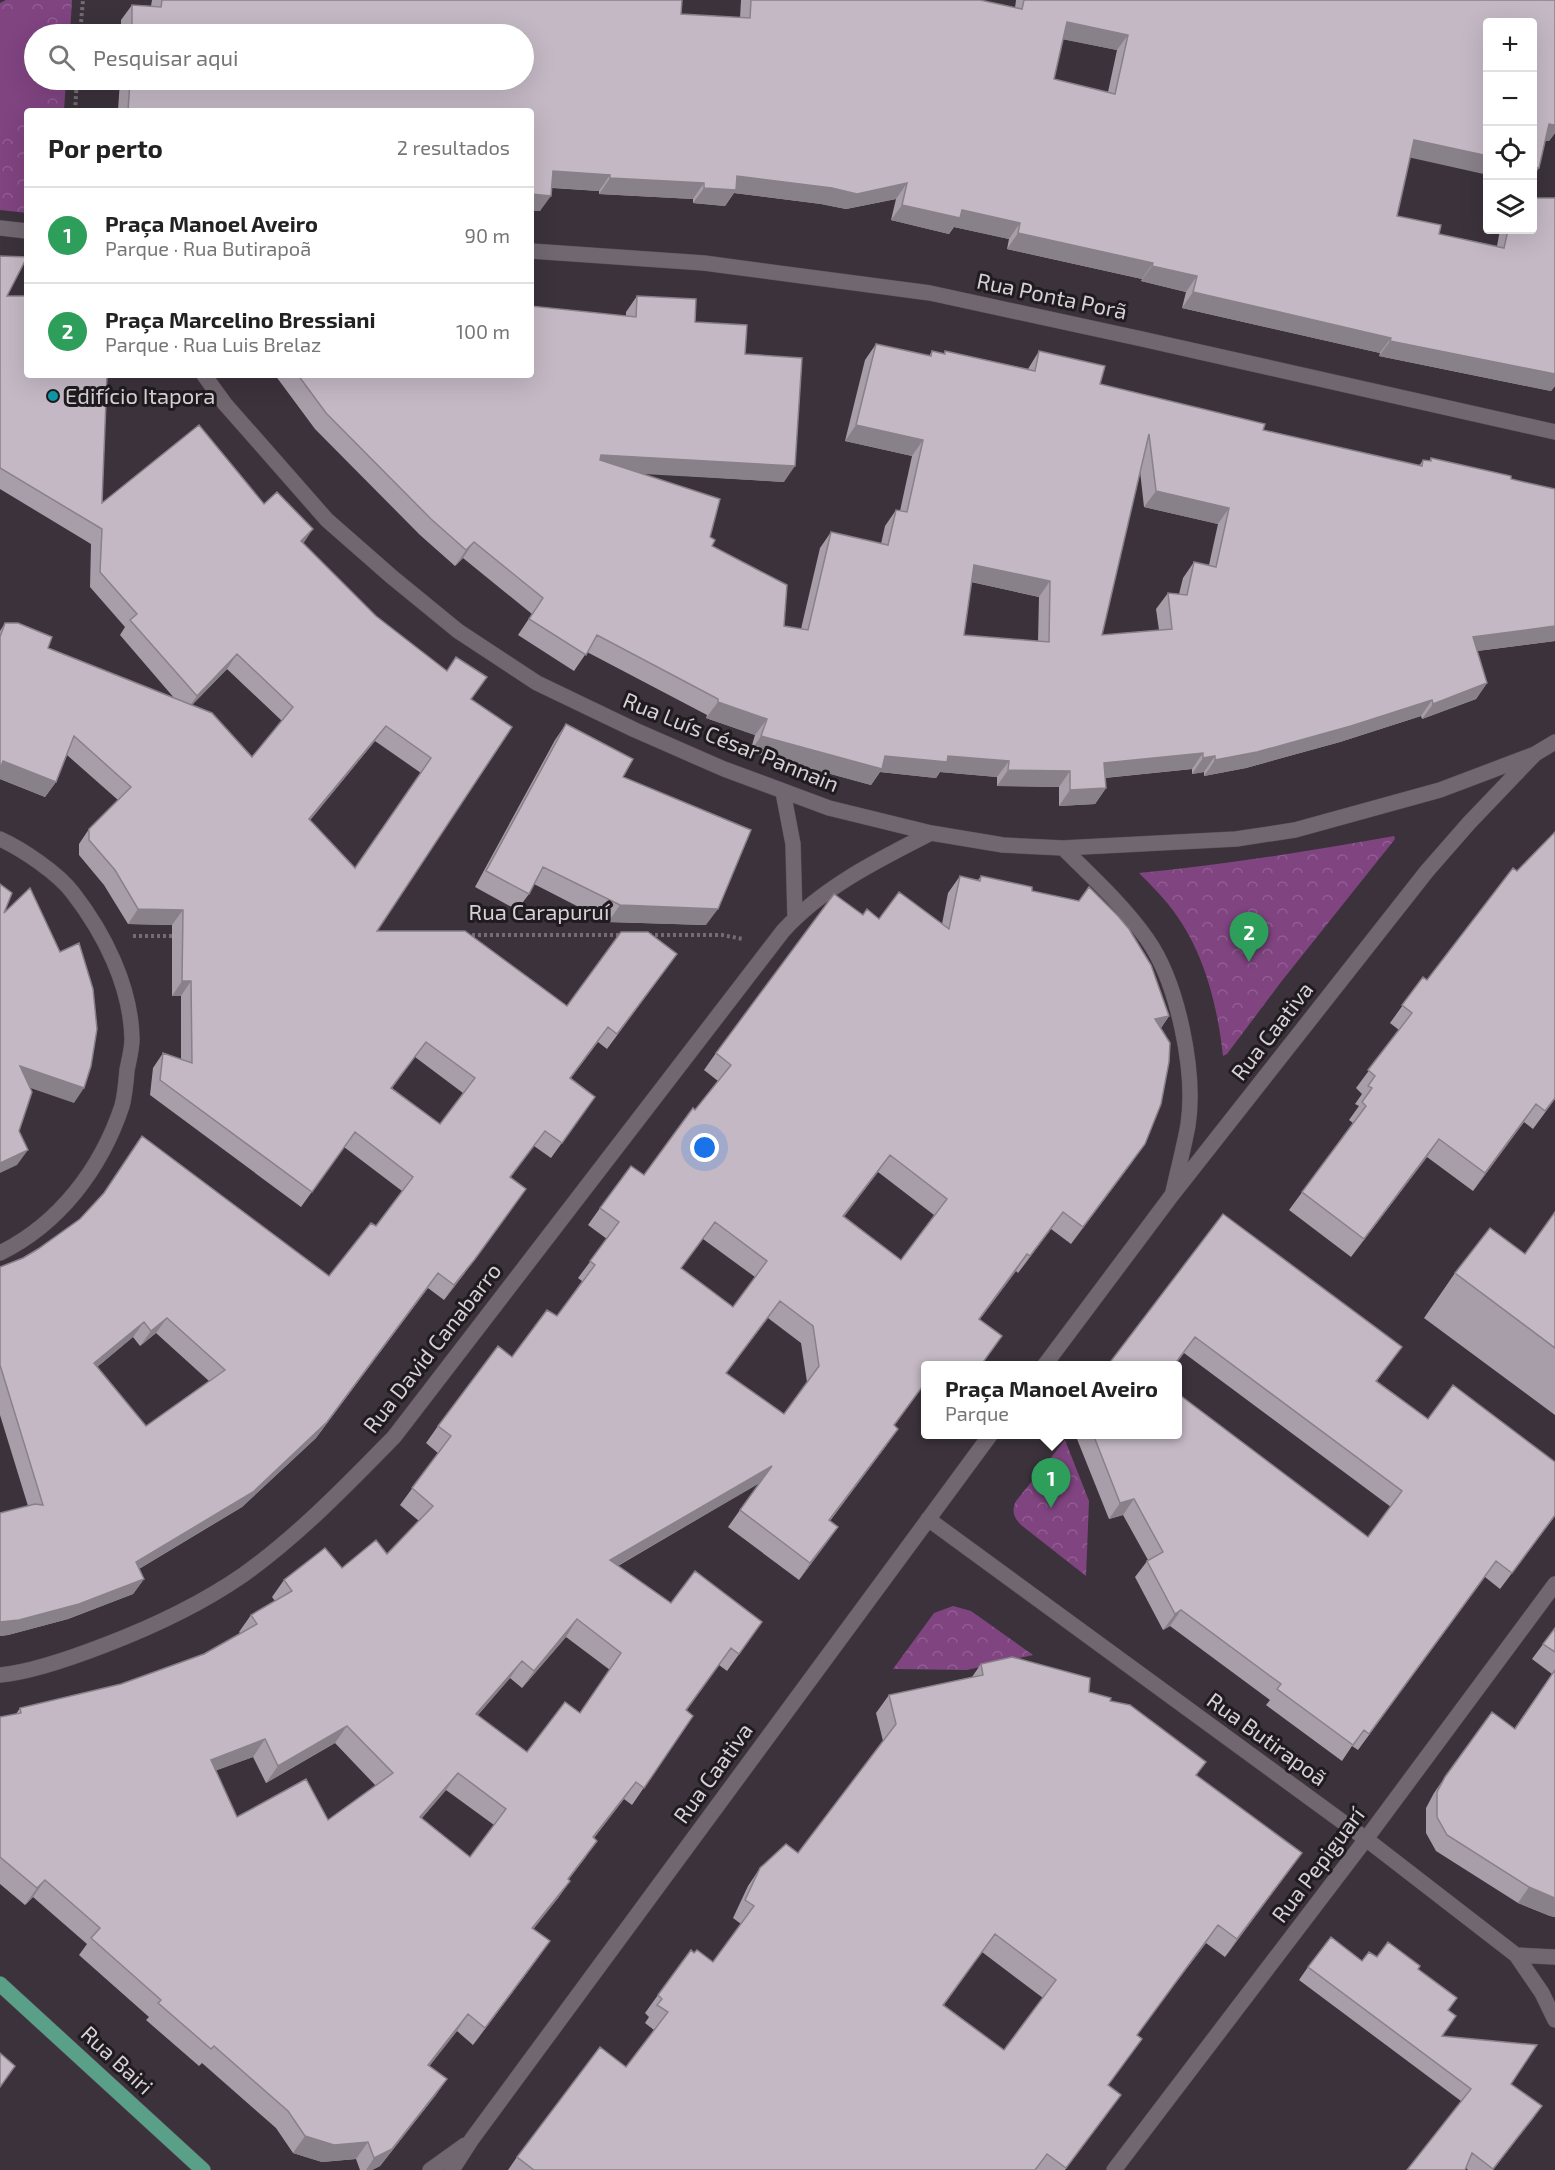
<!DOCTYPE html>
<html lang="pt">
<head>
<meta charset="utf-8">
<style>
	body { margin:0; font-family:"Exo 2",sans-serif; background:#f2f2f2; color:#222 }
	.controls { position:absolute; right:18px; top:18px; display:grid; overflow:hidden; border-radius:6px; box-shadow:0 6px 24px #0002 }
	.controls button { width:54px; height:54px; display:grid; place-items:center; padding:0; border:0; border-bottom:2px solid #e0e0e0; background:#fff; color:#222; font:30px sans-serif }
	.you { position:absolute; left:705px; top:1148px; width:21px; height:21px; margin:-15px; border:4px solid #fff; border-radius:50%; background:#1a73e8; box-shadow:0 0 0 9px #1a73e833 }
	.badge { display:grid; place-items:center; width:39px; height:39px; border-radius:50%; background:#111827; color:#fff; font-size:20px; font-weight:700 }
	.pin { position:absolute; translate:-50% -50px; filter:drop-shadow(0 2px 3px #0008) }
	.pin::after { content:''; position:absolute; top:32px; width:21px; height:18px; background:inherit; clip-path:polygon(0 0,100% 0,50% 100%) }
	.popup { position:absolute; left:921px; top:1361px; width:261px; height:78px; box-sizing:border-box; display:grid; place-content:center; border-radius:6px; background:#fff; filter:drop-shadow(0 2px 4px #0005); font-size:20px; white-space:nowrap; color:#767676 }
	.popup b { font-size:22px; color:#222 }
	.popup::after { content:''; position:absolute; left:50%; top:100%; margin-left:-12px; border:12px solid transparent; border-top-color:#fff }
	.list { margin:0; padding:0; list-style:none }
	h2 { display:flex; justify-content:space-between; align-items:center; height:78px; margin:0; padding:0 24px; font-size:26px }
	h2 small { font-size:20px; font-weight:400; color:#767676 }
	.list li { display:grid; grid-template-columns:39px 1fr auto; gap:18px; align-items:center; box-sizing:border-box; height:96px; padding:0 24px; border-top:2px solid #e0e0e0 }
	.list b { display:block; font-size:22px; white-space:nowrap }
	.list p { margin:0; font-size:20px; white-space:nowrap; color:#767676 }
	.list em { font-size:20px; font-style:normal; color:#767676 }
	.icon { flex:none; width:33px; height:33px; fill:none; stroke:currentColor; stroke-width:2; stroke-linecap:round; stroke-linejoin:round }
	.map { position:relative; flex:none; width:1555px; height:2170px; overflow:hidden }
	.search { position:absolute; background:#fff; box-shadow:0 6px 24px #0002; left:24px; top:24px; width:510px; height:66px; display:flex; align-items:center; gap:15px; box-sizing:border-box; padding:0 21px; border-radius:33px; color:#767676; font-size:22px }
	.panel { position:absolute; background:#fff; box-shadow:0 6px 24px #0002; left:24px; top:108px; width:510px; height:270px; border-radius:6px }
	.map>svg:first-child { display:block }
</style>
</head>
<body>
<div class="map">
<svg width="1555" height="2170" viewBox="0 0 1555 2170">
	<defs>
		<pattern id="park-crowns" width="20" height="18" patternUnits="userSpaceOnUse" patternTransform="scale(1.5)"><rect width="20" height="18" fill="#804481"/><path d="M2 6a3 3 0 1 1 6 0M12 15a3 3 0 1 1 6 0" fill="none" stroke="#915e92"/></pattern>
	</defs>
	<rect width="100%" height="100%" fill="#3b323b"/>
	<path fill="url(#park-crowns)" d="M6,0H72L70,34H34V80H66L64,111H27V213L0,210V3Z
		M1394,836L1395,839L1281,982L1227,1054L1223,1056C1217,1002 1203,947 1168,904C1159,893 1149,883 1139,873C1225,865 1309,851 1394,836Z
		M1065,1440L1089,1501L1086,1576L1021,1525C1014,1518 1011,1511 1016,1501Z
		M953,1606L971,1611L1033,1655L967,1670L893,1669L934,1613Z"/>
	<path fill="#804481" d="M29,15L34,43V80H42L49,111H27V118L0,123V21Z"/>
	<g fill="none" stroke-linecap="round" stroke-linejoin="round">
		<defs>
			<path id="minor" d="M0,228L27,231
				M531,251L704,263L930,293L1142,339L1555,432
				M204,375L225,404L327,520L392,577L458,631L537,683L635,730L724,769L829,808L931,833L1003,845L1063,848L1236,839L1295,830L1440,790L1535,754
				M783,792L793,844L795,918
				M0,839C22,849 58,873 73,893C104,933 131,986 132,1039C132,1049 129,1060 127,1070C126,1082 125,1095 122,1106C101,1169 59,1224 0,1253
				M1063,848C1092,877 1123,905 1147,939C1178,983 1196,1072 1188,1125C1184,1147 1178,1170 1173,1192
				M1044,1366L1172,1195L1427,871L1469,823L1535,754L1555,742
				M928,1519L1366,1839L1516,1955L1542,1993L1555,2020
				M0,1675C33,1672 74,1657 105,1645C152,1627 201,1604 243,1575C299,1535 347,1485 394,1437L783,931C823,887 878,860 931,833
				M1516,1955L1555,1957
				M430,2170L465,2145
				M452,2170L472,2139L991,1434
				M1114,2170L1366,1839L1555,1584"/>
			<path id="major" d="M0,1984L203,2170"/>
		</defs>
		<use href="#minor" stroke="#585058" stroke-width="16"/>
		<use href="#major" stroke="#585058" stroke-width="16"/>
		<path stroke="#746c74" stroke-width="4" stroke-dasharray="3 3" stroke-linecap="butt" d="M80,34L83,0
			M75,111L77,80
			M466,935H623
			M649,935H722L743,939
			M133,936H176"/>
		<use href="#minor" stroke="#716771" stroke-width="15"/>
		<use href="#major" stroke="#5aa089" stroke-width="15"/>
	</g>
	<path fill="#a89ea9" fill-rule="evenodd" d="M152,0H682L681,14L740,18L741,0H980L1015,8L1016,0H1555V133L1549,141H1545L1539,168L1533,177V22L1410,157L1397,216L1439,234L1497,246L1500,230H1533L1555,198V386L1551,391L1379,356L1380,353L1182,308L1186,292L1141,281L1142,279L1007,249L1009,239L954,227L949,234L891,220L896,199L846,209L821,204L734,193L725,206L693,203V199L599,194V191L552,188L540,211H531V111H118L120,80H524V34H121V20L132,5L151,6ZM1063,39L1117,50L1108,92L1054,79Z
		M0,256L7,296L102,503L264,504L376,616L471,699L377,931L567,1006L666,969L607,1049L598,1042L571,1078L595,1097L551,1158L534,1146L511,1177L464,1274L444,1300L428,1288L316,1438L242,1507L139,1569L144,1579L133,1594L68,1619L8,1635L0,1636V1513L28,1506L0,1415V1267L23,1258L38,1249L80,1219L102,1196L142,1136L329,1276L376,1226L402,1191L344,1147L301,1207L150,1095L153,1068L163,1053L181,1059V996H172V925L128,924L104,885L79,855V844L89,829L118,800L67,755L56,782L45,797L0,779V631L5,623L48,648L175,699L120,635L125,627L90,587L91,544L0,489ZM227,669L282,721L252,757L192,705ZM375,741L421,773L355,868L310,820ZM415,1057L463,1093L440,1124L392,1088ZM156,1333L209,1381L146,1426L97,1367L133,1337L140,1346Z
		M637,296L695,322L745,354L784,482L641,473L710,537L712,546L784,626L801,629L820,548L831,532L881,544L885,526L896,510L900,511L912,456L845,441L865,360L876,344L929,356L932,351L944,354L945,351L1028,369L1039,351L1100,384L1263,430L1419,466L1423,460L1429,461L1431,458L1511,479L1555,641L1477,651L1487,683L1476,699L1422,719L1421,716L1340,742L1246,768L1204,776V772L1192,774V769L1105,778L1106,788L1095,804L1059,806V787L997,786V777L940,772L936,778L880,772L871,785L750,752L755,735L706,718L707,715L587,652L574,671L518,635L532,614L463,558L455,566L420,535L315,429L275,375H531L626,316V312ZM1140,471L1144,507L1218,524L1209,565L1194,562L1183,578L1179,594L1168,593L1156,609L1159,630L1102,635ZM971,582L1039,597L1038,641L964,635Z
		M566,724L623,777L706,925L608,922L534,884L529,894L517,910L475,887L555,740Z
		M1555,832V1099L1533,1129L1524,1122L1473,1191L1427,1157L1351,1257L1289,1210L1353,1123L1349,1120L1359,1106L1355,1104L1362,1094L1356,1088L1399,1030L1390,1023L1423,977L1427,980L1517,871Z
		M960,876L978,880L981,876L1032,891L1169,1016L1161,1028L1133,1161L1071,1244L1051,1229L1018,1273L1016,1271L980,1319L925,1365V1390L922,1387L894,1426L886,1446L830,1521L838,1527L799,1580L728,1527L759,1483L618,1566L671,1603L750,1639L727,1671L719,1665L686,1711L693,1716L632,1805L624,1799L594,1838L585,1858L568,1880L570,1881L558,1898L533,1929L550,1941L538,1958L473,2045L457,2031L429,2066L447,2079L435,2096L380,2166L372,2170H360L356,2159L322,2162L293,2153L276,2128L202,2063L199,2066L146,2020L149,2017L79,1955L87,1944L33,1897L25,1905L0,1884V1717L16,1714L20,1708L121,1684L204,1654L240,1633L239,1632L251,1615L275,1601L272,1597L284,1580L342,1568L387,1554L419,1521L400,1505L438,1453L426,1443L438,1426L557,1316L582,1281L578,1278L607,1239L588,1225L600,1208L644,1175L718,1081L704,1070L716,1053L863,915L879,919L942,924L948,893ZM878,1172L934,1215L901,1260L844,1216ZM703,1239L755,1277L733,1307L681,1268ZM768,1318L801,1343L807,1382L784,1414L726,1373ZM566,1637L610,1670L580,1713L527,1752L478,1715L510,1678L522,1688ZM335,1743L376,1786L328,1820L237,1817L216,1770L253,1757L266,1783ZM446,1790L494,1825L470,1857L422,1818Z
		M1555,1212V1415L1424,1318L1455,1273L1525,1254Z
		M1223,1214L1402,1347L1377,1381L1428,1419L1555,1462V1516L1500,1589L1485,1577L1358,1750L1352,1746L1342,1761L1266,1705L1270,1700L1170,1626L1163,1630L1135,1577L1148,1560L1123,1515L1109,1519L1075,1434H1177L1368,1537L1391,1507L1184,1353L1175,1365H1108Z
		M1555,1628V1917L1550,1916L1518,1903L1436,1851L1426,1833V1808L1434,1793L1445,1777L1514,1729L1552,1674L1532,1659Z
		M981,1664L1089,1692L1110,1701L1206,1762L1196,1775L1302,1853L1225,1957L1206,1943L1171,1989L1137,2035L1142,2039L1108,2085V2113L1065,2170H508L517,2157L626,2067L654,2030L645,2023L649,2017L645,2013L658,1995L694,1953L713,1962L741,1924L733,1918L748,1886L760,1868L798,1853L883,1741L876,1713L889,1695L972,1677ZM982,1952L1043,1998L1004,2050L944,2005Z
		M1377,1957L1418,1969L1448,2010L1442,2036L1542,2106L1493,2170H1468L1466,2168L1461,2101L1299,1980L1308,1967L1362,1961Z"/>
	<path fill="#888189" d="M1067,22L1128,35L1117,50L1056,38Z
		M1549,124L1555,125V133L1549,141L1538,140Z
		M1414,140L1488,156V175L1403,156Z
		M1533,167L1539,168L1533,177Z
		M553,171L610,175L599,191L542,187Z
		M737,176L907,183L896,199L846,209L821,204L734,193L725,206L693,203L704,188Z
		M610,178L704,183L693,199L599,194Z
		M531,194L551,196L540,211H531Z
		M902,205L962,210L1020,223L1009,239L954,227L949,234L891,220Z
		M1018,233L1153,263L1142,279L1007,249Z
		M1152,266L1197,276L1186,292L1141,281Z
		M1193,292L1391,338L1380,353L1182,308Z
		M1390,341L1555,374V386L1551,391L1379,356Z
		M856,425L923,440L912,456L845,441Z
		M601,455L795,466L784,482L590,471Z
		M1156,491L1229,508L1218,524L1144,507Z
		M313,529L303,544L301,541Z
		M474,542L463,558L455,566L466,550Z
		M974,565L1050,581L1039,597L963,580Z
		M1555,626V641L1462,653L1473,637Z
		M237,654L227,669L186,711L197,696Z
		M1487,683L1476,699L1422,719L1433,704Z
		M1432,700L1421,716L1340,742L1246,768L1204,776L1215,760Z
		M718,702L767,719L755,735L706,718Z
		M386,726L375,741L299,834L309,819Z
		M761,736L885,756H948L1009,761L997,777L940,772L936,778L880,772L871,785L750,752Z
		M1203,753L1192,769L1093,779L1104,763Z
		M1215,756L1204,772L1192,774L1203,758Z
		M3,761L56,782L45,797L0,779V766Z
		M1008,770L1070,771L1059,787L997,786Z
		M1106,788L1095,804L1059,806L1070,790Z
		M620,905L718,909L706,925L608,922Z
		M138,909L183,910L172,925L128,924Z
		M182,981H191L181,996H172Z
		M1169,1016L1157,1033L1155,1019Z
		M426,1042L415,1057L381,1103L391,1088Z
		M20,1066L84,1088L74,1103L10,1081Z
		M1536,1104L1524,1122L1473,1191L1485,1173Z
		M1439,1139L1427,1157L1351,1257L1364,1239Z
		M1145,1144L1133,1161L1071,1244L1083,1227Z
		M28,1150L17,1165L0,1173V1163Z
		M890,1155L878,1172L832,1233L843,1216Z
		M516,1204L464,1274L444,1300L454,1285Z
		M1063,1212L1051,1229L1018,1273L1030,1256Z
		M1027,1254L1016,1271L967,1336L979,1319Z
		M438,1273L316,1438L242,1507L125,1577L136,1562Z
		M780,1301L768,1318L714,1390L726,1373Z
		M167,1318L156,1333L140,1346L151,1331Z
		M144,1322L133,1337L84,1378L94,1363Z
		M898,1429L886,1446L817,1537L829,1520Z
		M772,1466L760,1483L598,1577L610,1560Z
		M1134,1499L1123,1515L1109,1519L1120,1503Z
		M1555,1515V1516L1500,1589L1512,1573Z
		M838,1527L826,1544L799,1580L810,1563Z
		M144,1579L133,1594L68,1619L8,1635L0,1636V1622Z
		M1181,1610L1170,1626L1163,1630L1175,1614Z
		M577,1619L566,1637L522,1688L534,1671Z
		M522,1661L510,1678L464,1731L476,1714Z
		M347,1726L335,1743L266,1783L278,1766Z
		M265,1739L253,1757L199,1777L211,1760Z
		M458,1773L446,1790L408,1834L420,1817Z
		M636,1782L624,1799L581,1854L593,1837Z
		M597,1841L585,1858L556,1896L568,1879Z
		M1302,1853L1289,1871L1225,1957L1237,1939Z
		M45,1880L33,1897L25,1905L37,1888Z
		M570,1881L558,1898L521,1945L532,1928Z
		M1529,1887L1555,1898V1917L1550,1916L1518,1903Z
		M1218,1925L1206,1943L1171,1989L1184,1971Z
		M550,1941L538,1958L473,2045L485,2028Z
		M468,2014L457,2031L417,2082L428,2065Z
		M447,2079L435,2096L380,2166L372,2170H366L374,2158Z
		M1542,2106L1533,2119L1492,2170Z
		M305,2136L368,2142L356,2159L322,2162L293,2153Z"/>
	<path fill="#c3b8c4" stroke="#888189" stroke-width="1.5" fill-rule="evenodd" d="M162,0H682L681,14L750,18L751,0H980L1022,9L1024,0H1555V125L1549,124L1539,168L1533,167V22H1488V156L1414,140L1397,216L1441,225L1439,234L1504,248L1508,230H1533V198H1555V374L1390,341L1391,338L1193,292L1197,276L1152,266L1153,263L1018,233L1020,223L962,210L960,218L902,205L907,183L857,194L832,188L737,176L736,190L704,188V183L610,178V175L553,171L551,196L531,194V111H128L130,80H524V34H132V5L161,7ZM1067,22L1128,35L1115,94L1054,79Z
		M0,256L27,257L7,296H27V375H107L102,503L199,425L264,504L277,492L313,529L301,541L376,616L447,671L456,657L487,677L471,699L512,727L377,931H465L567,1006L621,932H648L677,954L617,1034L608,1027L570,1078L595,1097L562,1143L545,1131L510,1177L526,1189L475,1259L454,1285L438,1273L327,1422L253,1492L136,1562L144,1579L79,1604L19,1620L0,1622V1513L35,1504L43,1505L0,1365V1267L23,1258L38,1249L80,1219L104,1193L142,1136L329,1276L371,1223L376,1226L413,1177L355,1132L312,1192L160,1080L163,1053L192,1063L191,981H182L183,910L138,909L115,870L89,840V829L131,787L74,736L56,782L3,761L0,769V637L5,623H18L52,637L48,648L212,713L252,757L293,707L237,654L197,696L130,620L137,614L100,572L102,529L0,468ZM386,726L431,758L355,868L309,819ZM426,1042L475,1078L440,1124L391,1088ZM167,1318L225,1370L146,1426L94,1363L144,1322L151,1331Z
		M637,296L696,299L695,322L747,325L745,354L802,358L795,466L601,455L600,460L720,499L710,537L715,540L712,546L787,585L784,626L808,630L831,532L888,545L896,510L907,512L923,440L856,425L876,344L931,356L932,351L945,354V351L1035,371L1039,351L1105,366L1100,384L1265,424L1263,430L1422,466L1423,460L1431,461V458L1511,476V479L1555,489V626L1473,637L1487,683L1433,704L1432,700L1351,726L1257,752L1215,760V756L1203,758V753L1104,763L1106,788L1070,790V771L1008,770L1009,761L948,756L947,762L885,756L882,769L761,736L767,719L718,702V699L597,635L586,655L529,619L543,598L474,542L466,550L431,519L326,413L298,375H531V306L636,317ZM1149,434L1156,491L1229,508L1216,567L1194,562L1187,595L1168,593L1172,629L1102,635ZM974,565L1050,581L1049,642L964,635Z
		M566,724L633,759L623,777L751,830L718,909L620,905L543,867L529,894L486,871Z
		M1555,832V1098L1545,1111L1536,1104L1485,1173L1439,1139L1364,1239L1302,1192L1366,1106L1362,1102L1372,1088L1368,1086L1375,1076L1368,1070L1412,1013L1402,1005L1423,977L1427,980L1513,868L1517,871Z
		M960,876L980,881L981,876L1032,887V891L1079,901L1089,887L1118,916L1129,929L1151,965L1169,1016L1155,1019L1170,1043L1169,1062L1161,1104L1145,1144L1083,1227L1063,1212L1030,1256L1027,1254L979,1319L1002,1336L981,1365H925V1383L894,1425L898,1429L829,1520L838,1527L810,1563L740,1510L772,1466L610,1560L671,1603L695,1571L762,1622L739,1654L731,1648L686,1710L693,1716L644,1788L636,1782L593,1837L597,1841L568,1879L570,1881L532,1928L550,1941L485,2028L468,2014L428,2065L447,2079L392,2149L374,2158L368,2142L334,2145L305,2136L288,2111L214,2046L211,2049L158,2003L161,2000L91,1938L100,1928L45,1880L37,1888L0,1857V1717L21,1713L20,1708L121,1684L204,1654L257,1624L251,1615L292,1591L284,1580L325,1548L342,1568L376,1540L387,1554L433,1506L412,1488L451,1436L438,1426L498,1346L512,1357L547,1310L557,1316L595,1265L590,1261L619,1222L600,1208L631,1166L644,1175L693,1108L695,1110L731,1065L716,1053L834,894L863,915L867,909L879,919L899,892L949,929ZM890,1155L947,1199L901,1260L843,1216ZM715,1222L767,1261L733,1307L681,1268ZM780,1301L813,1326L819,1366L784,1414L726,1373ZM577,1619L621,1653L580,1713L565,1702L527,1752L476,1714L522,1661L534,1671ZM347,1726L393,1773L328,1820L306,1779L237,1817L211,1760L265,1739L278,1766ZM458,1773L506,1809L470,1857L420,1817Z
		M0,884L12,893L4,913L30,888L60,952L79,943L93,989L97,1029L91,1066L84,1088L20,1066L32,1092L19,1131L28,1150L0,1163Z
		M1555,1212V1348L1455,1273L1490,1228L1525,1254Z
		M1223,1214L1402,1347L1376,1381L1428,1419L1453,1385L1555,1462V1515L1512,1573L1496,1561L1369,1734L1364,1730L1353,1745L1277,1689L1281,1684L1181,1610L1175,1614L1147,1561L1163,1552L1134,1499L1120,1503L1093,1434H1177V1393L1368,1537L1402,1491L1195,1337L1174,1365H1108Z
		M1555,1628V1652L1543,1644Z
		M1012,1657L1090,1678L1089,1692L1111,1698L1110,1701L1130,1705L1206,1762L1196,1775L1302,1853L1237,1939L1218,1925L1184,1971L1137,2035L1142,2039L1108,2085L1121,2095L1066,2168L1047,2154L1035,2170H534L517,2157L600,2047L626,2067L668,2012L657,2005L662,1999L658,1995L691,1950L694,1953L697,1950L713,1962L754,1906L745,1900L760,1868L786,1844L798,1853L896,1724L889,1695L983,1675L981,1664ZM995,1934L1056,1980L1004,2050L943,2005Z
		M1555,1670V1898L1529,1887L1447,1835L1437,1817V1792L1445,1777L1492,1712L1515,1729Z
		M1331,1937L1362,1961L1369,1952L1377,1957L1388,1942L1420,1966L1418,1969L1457,1998L1448,2010L1456,2016L1442,2036L1537,2045L1511,2084L1542,2106L1493,2169L1472,2153L1465,2170H1407L1471,2089L1308,1967Z
		M0,2053L15,2066L0,2087Z"/>
	<circle fill="#0f9aa8" stroke="#1f1b1f" stroke-width="2" cx="53" cy="396" r="6"/>
	<g text-anchor="middle" stroke-width="6" stroke-linejoin="round" paint-order="stroke">
		<g font-size="22" fill="#d7d1d7" stroke="#1f1b1f">
			<text transform="translate(1052 296) rotate(12)" y="8">Rua Ponta Porã</text>
			<text transform="translate(731 742) rotate(22)" y="8">Rua Luís César Pannain</text>
			<text x="539" y="920">Rua Carapuruí</text>
			<text transform="translate(1272 1031) rotate(-52)" y="8">Rua Caativa</text>
			<text transform="translate(432 1348) rotate(-52)" y="8">Rua David Canabarro</text>
			<text transform="translate(1267 1739) rotate(36)" y="8">Rua Butirapoã</text>
			<text transform="translate(713 1773) rotate(-54)" y="8">Rua Caativa</text>
			<text transform="translate(1318 1865) rotate(-53)" y="8">Rua Pepiguarí</text>
			<text transform="translate(117 2060) rotate(43)" y="8">Rua Bairi</text>
		</g>
		<g font-size="22" fill="#d7d1d7" stroke="#1f1b1f" text-anchor="start">
			<text x="65" y="404">Edifício Itapora</text>
		</g>
	</g>
</svg>
<div class="controls">
<button>+</button>
<button>−</button>
<button><svg class="icon" aria-label="locate" viewBox="0 0 24 24"><circle cx="12" cy="12" r="6"/><path d="M12 2v4M12 18v4M2 12h4M18 12h4"/></svg></button>
<button><svg class="icon" aria-label="layers" viewBox="0 0 24 24"><path d="M12 4l9 5-9 5-9-5zM3 14l9 5 9-5"/></svg></button>
</div>
<div class="you"></div>
<div class="pin badge" style="left:1051px;top:1508px;background:#2e9e5b">1</div>
<div class="popup"><b>Praça Manoel Aveiro</b>Parque</div>
<div class="pin badge" style="left:1249px;top:962px;background:#2e9e5b">2</div>
<div class="search"><svg class="icon" aria-label="search" viewBox="0 0 24 24"><circle cx="10" cy="10" r="6"/><path d="M15 15l6 6"/></svg>Pesquisar aqui</div>
<section class="panel">
<h2>Por perto<small>2 resultados</small></h2>
<ul class="list">
<li><span class="badge" style="background:#2e9e5b">1</span><div><b>Praça Manoel Aveiro</b><p>Parque · Rua Butirapoã</p></div><em>90 m</em></li>
<li><span class="badge" style="background:#2e9e5b">2</span><div><b>Praça Marcelino Bressiani</b><p>Parque · Rua Luis Brelaz</p></div><em>100 m</em></li>
</ul>
</section>
</div>
</body>
</html>
